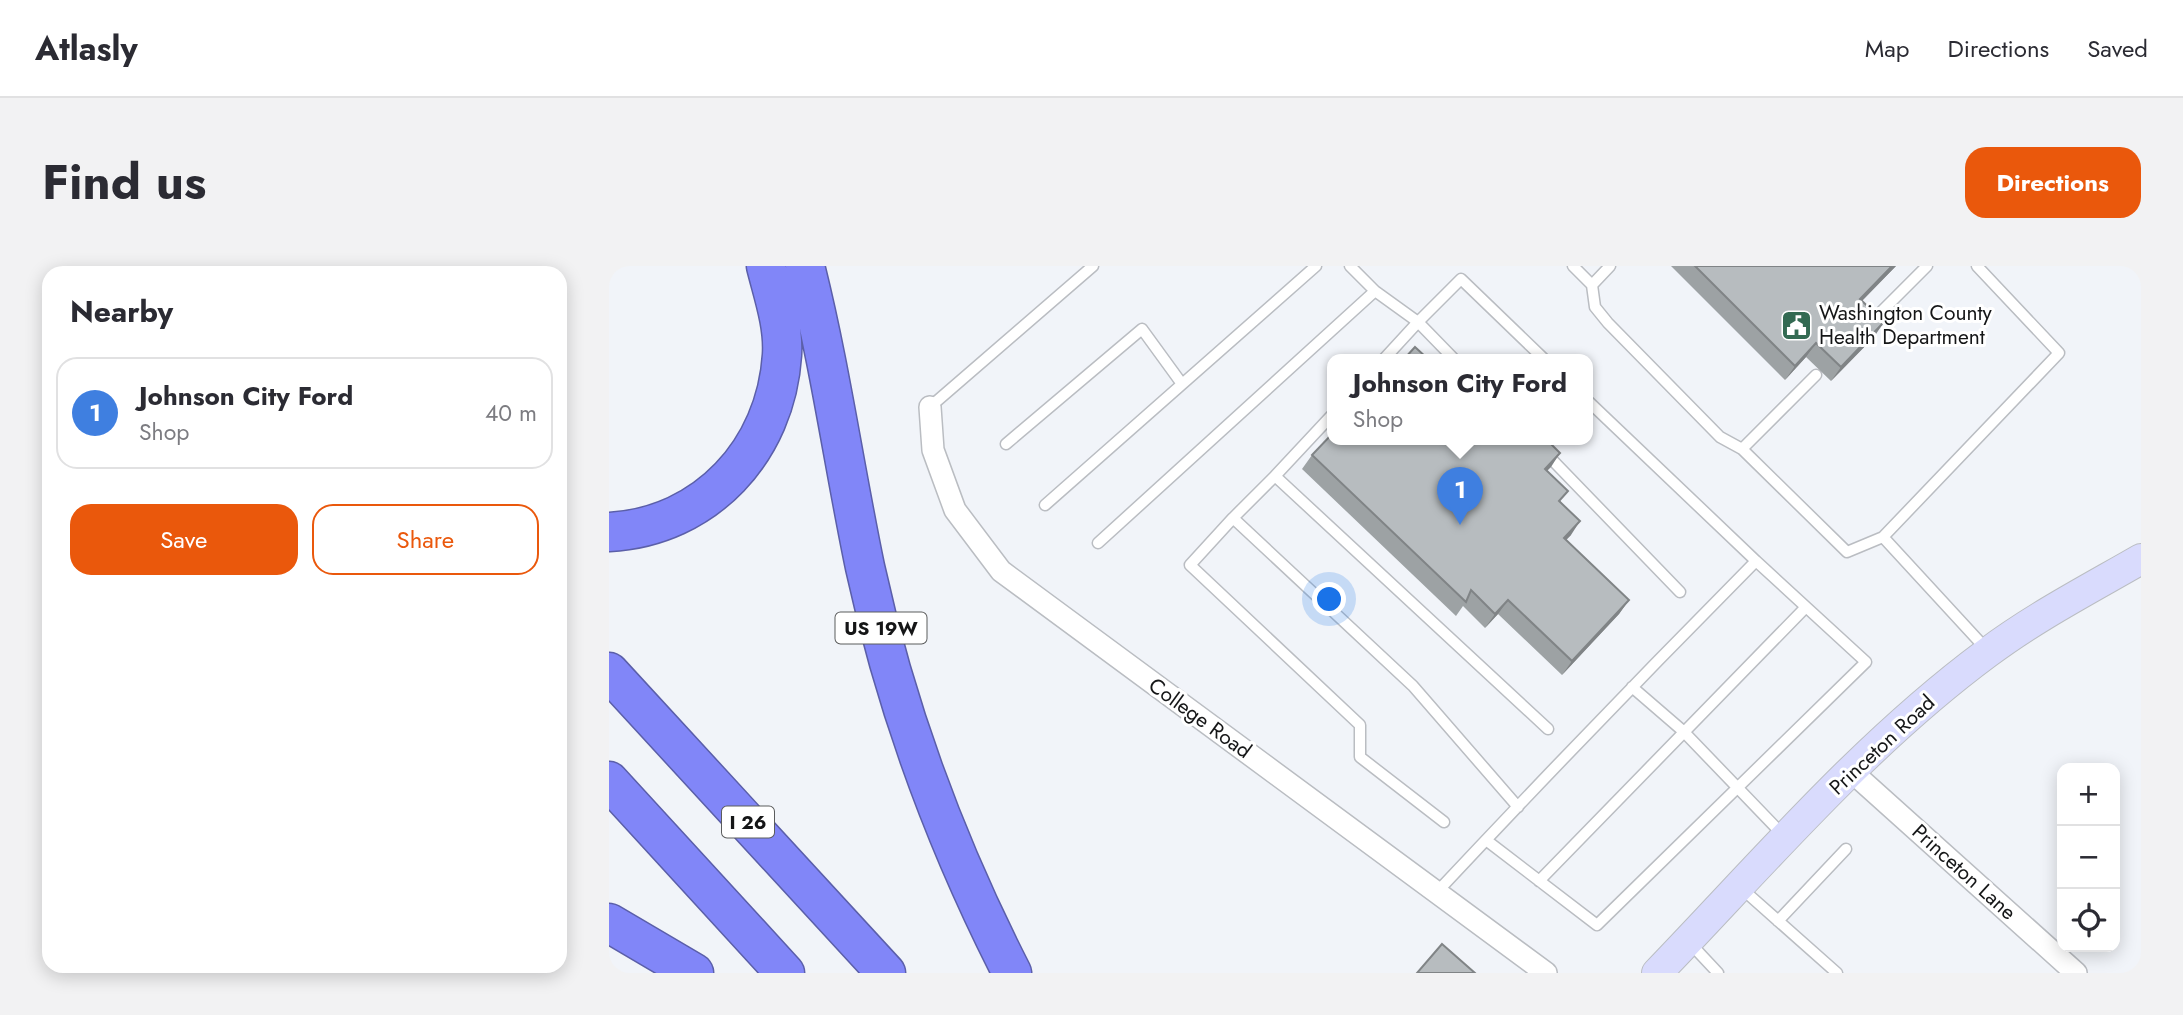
<!DOCTYPE html>
<html lang="en">
<head>
<meta charset="utf-8">
<style>
	body { margin:0; font-family:Jost,sans-serif; background:#f2f2f3; color:#2b2b33 }
	.controls { position:absolute; right:21px; bottom:21px; display:grid; overflow:hidden; border-radius:14px; box-shadow:0 4px 18px #0003 }
	.controls button { width:63px; height:63px; display:grid; place-items:center; padding:0; border:0; border-bottom:2px solid #e1e1e2; background:#fff; color:#2b2b33; font:35px sans-serif }
	.you { position:absolute; left:721px; top:334px; width:24px; height:24px; margin:-18px; border:5px solid #fff; border-radius:50%; background:#1a73e8; box-shadow:0 0 0 10px #1a73e833 }
	.badge { display:grid; place-items:center; width:46px; height:46px; border-radius:50%; background:#ea580c; color:#fff; font-size:23px; font-weight:700 }
	.pin { position:absolute; translate:-50% -58px; filter:drop-shadow(0 2px 4px #0008) }
	.pin::after { content:''; position:absolute; top:37px; width:24px; height:21px; background:inherit; clip-path:polygon(0 0,100% 0,50% 100%) }
	.popup { position:absolute; left:718px; top:88px; width:266px; height:91px; box-sizing:border-box; display:grid; place-content:center; border-radius:14px; background:#fff; filter:drop-shadow(0 2px 5px #0005); font-size:23px; white-space:nowrap; color:#7c7c81 }
	.popup b { font-size:26px; color:#2b2b33 }
	.popup::after { content:''; position:absolute; left:50%; top:100%; margin-left:-14px; border:14px solid transparent; border-top-color:#fff }
	.list { margin:0; padding:0; list-style:none }
	h2 { display:flex; justify-content:space-between; align-items:center; height:91px; margin:0; padding:0 28px; font-size:30px }
	h2 small { font-size:23px; font-weight:400; color:#7c7c81 }
	.list li { display:grid; grid-template-columns:46px 1fr auto; gap:21px; align-items:center; box-sizing:border-box; height:112px; margin:0 14px 14px; padding:0 14px; border:2px solid #e1e1e2; border-radius:21px }
	.list b { display:block; font-size:26px; white-space:nowrap }
	.list p { margin:0; font-size:23px; white-space:nowrap; color:#7c7c81 }
	.list em { font-size:23px; font-style:normal; color:#7c7c81 }
	.actions { display:flex; gap:14px; padding:21px 28px }
	.actions a { flex:1; padding:16px 0; border:2px solid #ea580c; border-radius:21px; text-align:center; font-size:24px; color:#ea580c }
	.actions .main { background:#ea580c; color:#fff }
	.icon { flex:none; width:38px; height:38px; fill:none; stroke:currentColor; stroke-width:2; stroke-linecap:round; stroke-linejoin:round }
	.map { position:relative; flex:none; width:1532px; height:707px; overflow:hidden; border-radius:21px }
	header { display:flex; align-items:center; gap:42px; box-sizing:border-box; height:98px; padding:0 35px; background:#fff; border-bottom:2px solid #e1e1e2 }
	header strong { font-size:33px }
	nav { display:flex; gap:38px; margin-inline-start:auto; font-size:24px }
	.intro { display:flex; align-items:center; justify-content:space-between; box-sizing:border-box; height:168px; padding:0 42px }
	h1 { margin:0; font-size:49px }
	.button { padding:18px 32px; border-radius:21px; background:#ea580c; color:#fff; font-size:24px; font-weight:700 }
	main { display:flex; gap:42px; padding:0 42px }
	aside { flex:1; background:#fff; border-radius:21px; box-shadow:0 4px 18px #0003 }
	.map>svg:first-child { display:block }
</style>
</head>
<body>
<header>
<strong>Atlasly</strong>
<nav><a>Map</a><a>Directions</a><a>Saved</a></nav>
</header>
<div class="intro"><h1>Find us</h1><a class="button">Directions</a></div>
<main>
<aside>
<h2>Nearby<small></small></h2>
<ul class="list">
<li><span class="badge" style="background:#3f7fe0">1</span><div><b>Johnson City Ford</b><p>Shop</p></div><em>40 m</em></li>
</ul>
<div class="actions"><a class="main">Save</a><a>Share</a></div>
</aside>
<div class="map">
<svg width="1532" height="707" viewBox="0 0 1532 707">
	<rect width="100%" height="100%" fill="#f1f4f9"/>
	<g fill="none" stroke-linecap="round" stroke-linejoin="round">
		<defs>
			<path id="lane" d="M741,0L766,25L809,56L852,13L935,93
				M964,0L983,19L986,41L999,57L1111,171L1133,183
				M983,19L1001,0
				M1258,60L1318,0
				M775,93L809,56L845,93
				M1207,109L1133,183L1238,286L1274,271L1450,87L1368,0
				M979,135L1147,295
				M321,141L484,0
				M923,173L1071,326
				M397,178L533,63L573,118
				M666,210L723,149
				M436,239L707,0
				M624,252L666,210L939,463
				M1274,271L1379,385
				M489,277L766,25
				M1023,421L1074,465L1176,571
				M835,556L751,491V459L581,299L624,252L804,420L909,541
				M930,615L1197,341
				M1131,621L1228,707
				M828,626C933,514 1039,404 1147,295L1257,396L988,659L877,574
				M1169,655L1237,583
				M1080,676L1109,707"/>
			<path id="street" d="M321,141L324,184L346,244L392,305L937,707
				M1242,505L1467,707"/>
			<path id="secondary" d="M1048,707C1154,597 1255,478 1378,387C1426,351 1480,323 1532,293"/>
			<path id="highway" d="M196,0C221,99 235,200 256,301C287,443 337,578 403,707
				M0,266C97,261 167,184 173,89C175,59 164,28 157,0
				M0,406L277,707
				M0,515L176,707
				M0,657L85,707"/>
		</defs>
		<use href="#lane" stroke="#babdc2" stroke-width="13"/>
		<use href="#street" stroke="#babdc2" stroke-width="24"/>
		<use href="#secondary" stroke="#babdc2" stroke-width="32"/>
		<use href="#highway" stroke="#5b5fa9" stroke-width="41"/>
		<use href="#lane" stroke="#fff" stroke-width="10"/>
		<use href="#street" stroke="#fff" stroke-width="21"/>
		<use href="#secondary" stroke="#d9dbfd" stroke-width="30"/>
		<use href="#highway" stroke="#8186f8" stroke-width="38"/>
	</g>
	<path fill="#9da2a4" d="M1062,0H1287L1253,35L1265,71L1222,115L1197,91L1176,114Z
		M951,187L937,205L952,236L962,269L957,274L1020,334L1010,348L953,409L889,348L876,362L854,340L847,350L693,203L703,189Z"/>
	<path fill="#808486" d="M1283,0H1287L1241,47L1251,33Z
		M1275,56L1265,71L1222,115L1232,101Z
		M1207,77L1197,91L1176,114L1186,100Z
		M951,187L942,201L926,217L936,203Z
		M971,255L962,269L945,286L955,272Z
		M899,334L889,348L876,362L886,348Z
		M1020,334L1010,348L953,409L963,395Z"/>
	<path fill="#b7bcbf" stroke="#808486" stroke-width="2" d="M1086,0H1283L1251,33L1275,56L1232,101L1207,77L1186,100Z
		M806,81L819,93H795Z
		M723,168V173H937L951,187L936,203L959,225L950,235L971,255L955,272L1020,334L963,395L899,334L886,348L862,324L857,336L703,189Z
		M833,678L866,707H808Z"/>
	<defs>
		<symbol id="civic-square" viewBox="-11 -11 22 22"><rect x="-9" y="-9" width="18" height="18" rx="4" fill="#336a52" stroke="#fff"/><path d="M-.6-6.5H3V-4.5H.6V-3L4-1V1h2V6H-6V1h2V-1L-.6-3ZM-1.2 2.5V6h2.4V2.5Z" fill="#fff"/></symbol>
	</defs>
	<g fill-rule="evenodd">
		<use href="#civic-square" x="1170" y="42" width="35" height="35"/>
	</g>
	<g text-anchor="middle" stroke-width="6" stroke-linejoin="round" paint-order="stroke">
		<g fill="#fff" stroke="#5b5c5d" stroke-width="2">
			<rect x="226.5" y="346.5" width="91" height="31" rx="5"/>
			<rect x="113" y="540.5" width="52" height="31" rx="5"/>
		</g>
		<g font-size="19" font-weight="bold" fill="#151617">
			<text x="272" y="369">US 19W</text>
			<text x="139" y="563">I 26</text>
		</g>
		<g font-size="21" fill="#151617" stroke="#fff" text-anchor="start">
			<text x="1210" y="54">Washington County<tspan x="1210" dy="24">Health Department</tspan></text>
		</g>
		<g font-size="21" fill="#151617" stroke="#fff">
			<text transform="translate(591 452) rotate(36)" y="7">College Road</text>
			<text transform="translate(1273 479) rotate(-43)" y="7">Princeton Road</text>
			<text transform="translate(1355 606) rotate(42)" y="7">Princeton Lane</text>
		</g>
	</g>
</svg>
<div class="controls">
<button>+</button>
<button>−</button>
<button><svg class="icon" aria-label="locate" viewBox="0 0 24 24"><circle cx="12" cy="12" r="6"/><path d="M12 2v4M12 18v4M2 12h4M18 12h4"/></svg></button>
</div>
<div class="you"></div>
<div class="pin badge" style="left:851px;top:259px;background:#3f7fe0">1</div>
<div class="popup"><b>Johnson City Ford</b>Shop</div>
</div>
</main>
</body>
</html>
